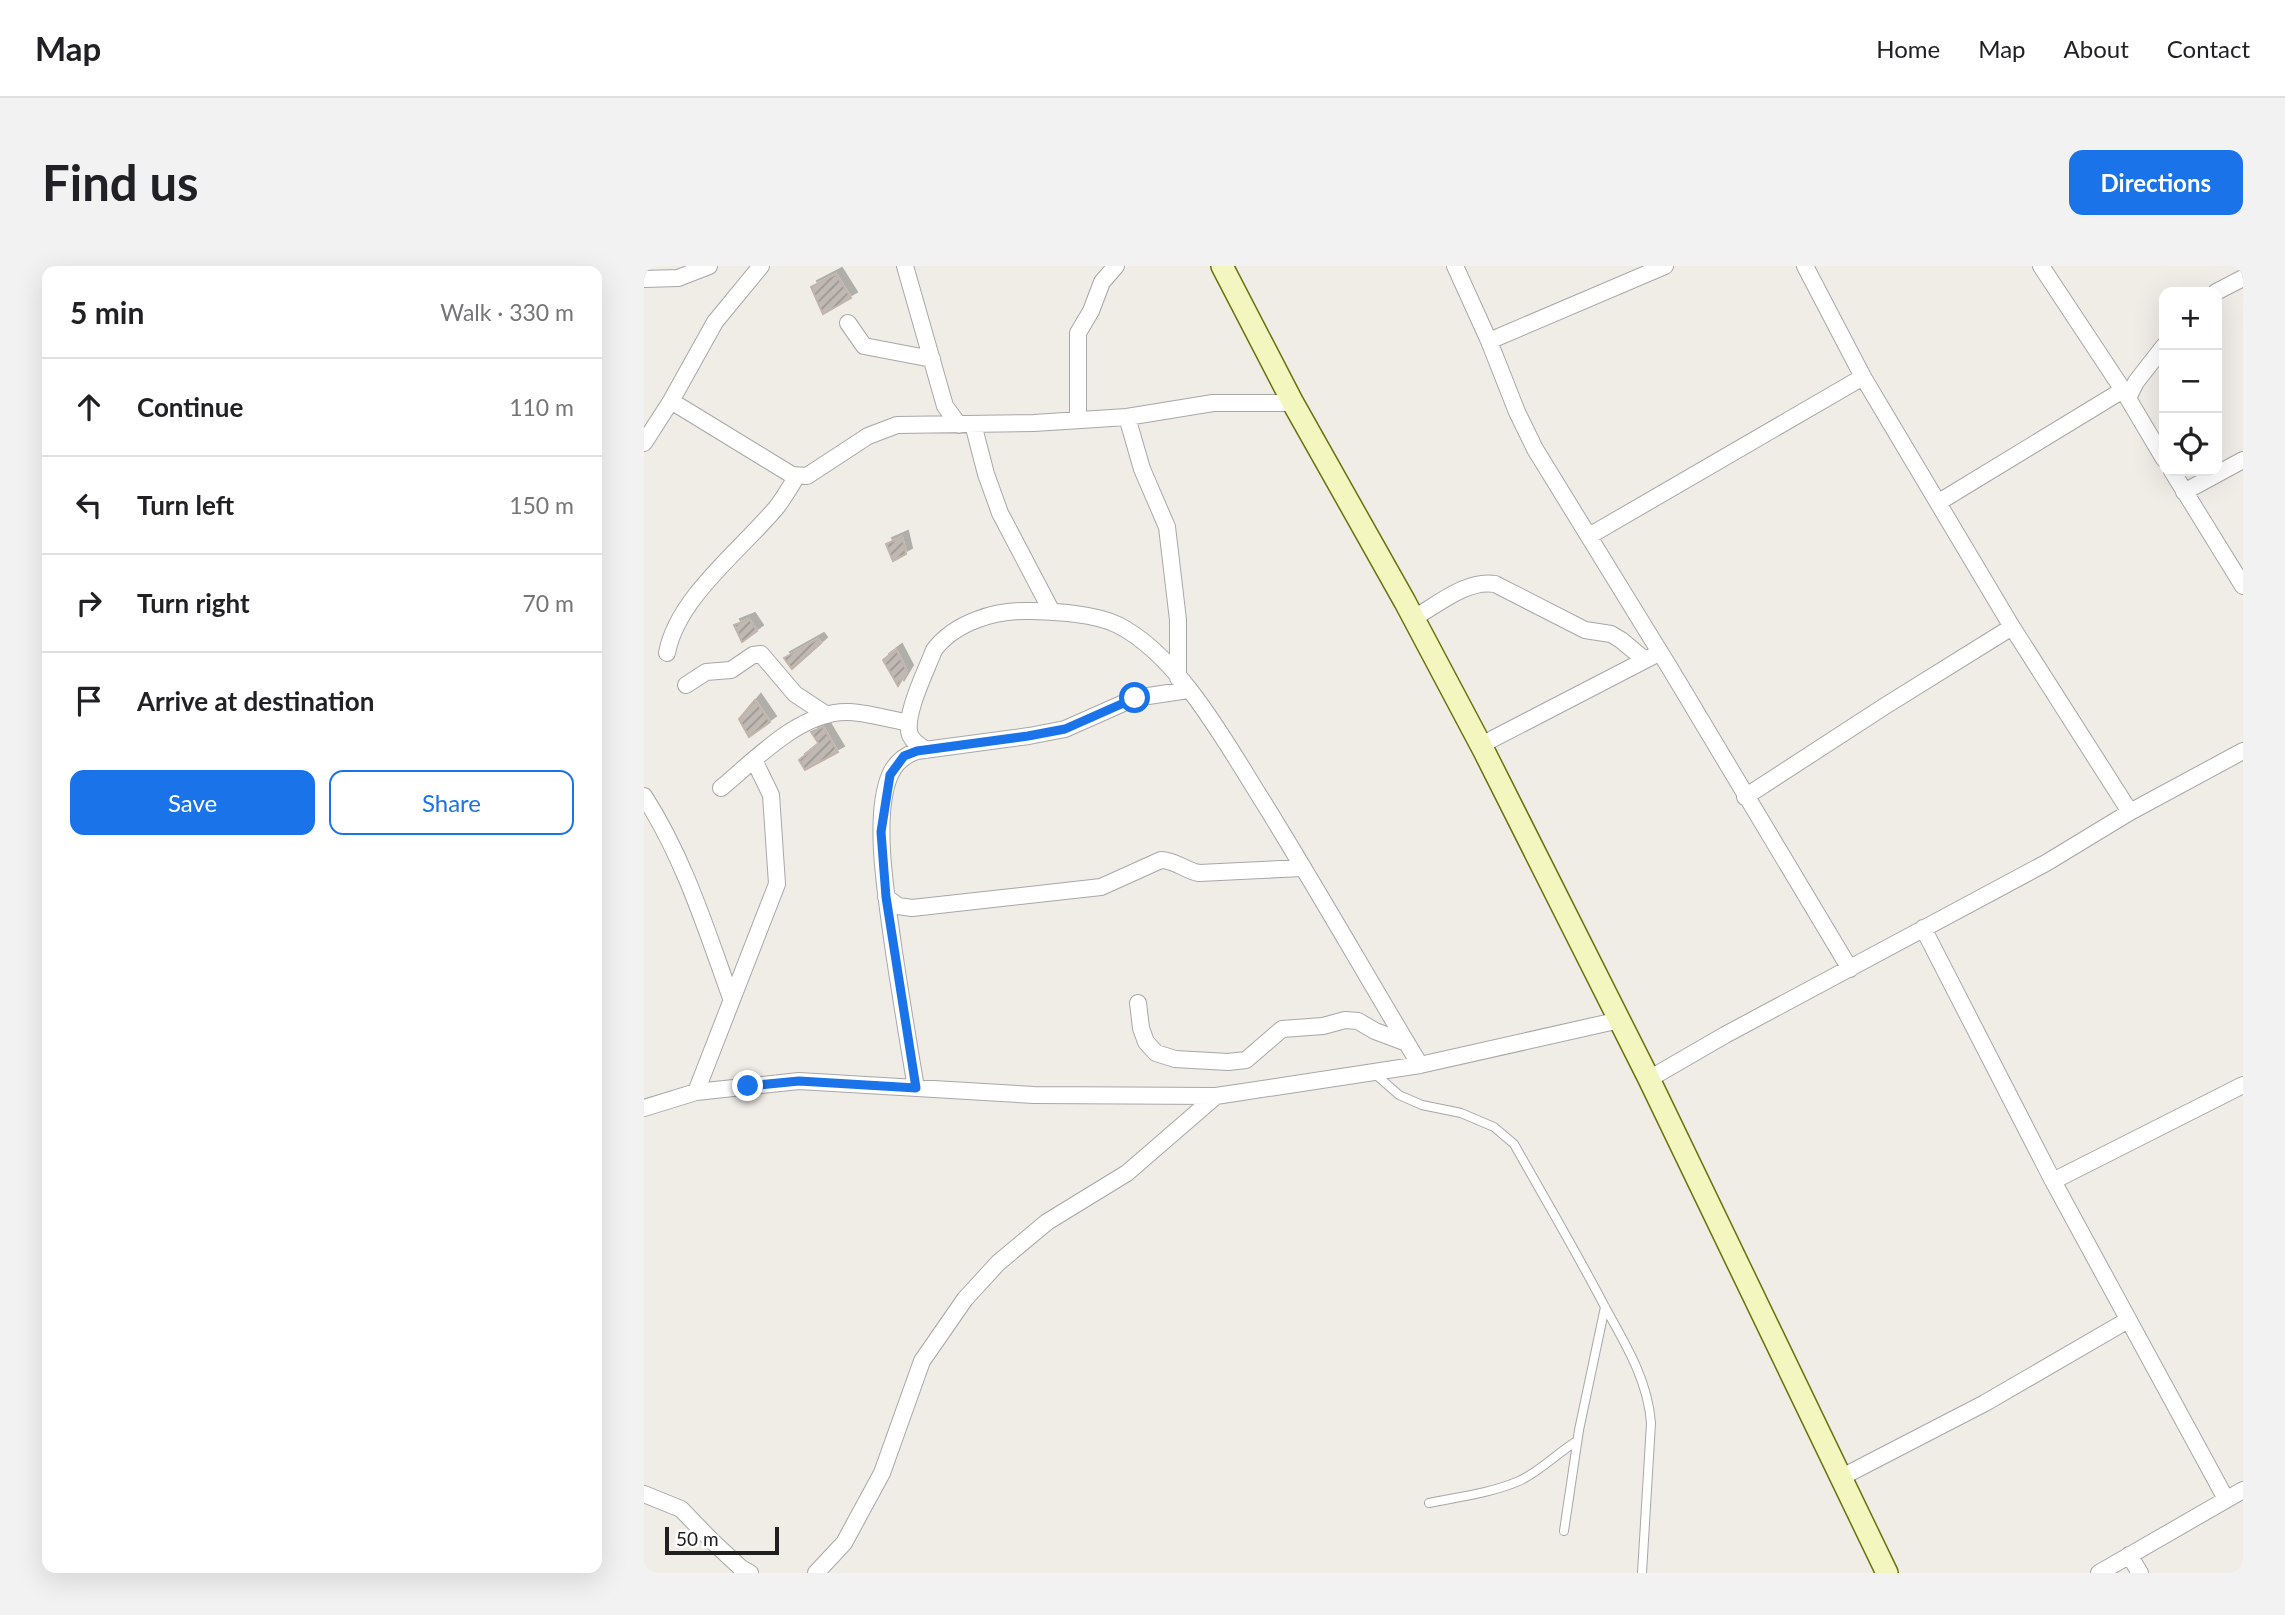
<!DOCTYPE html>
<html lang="en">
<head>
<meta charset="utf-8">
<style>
	body { margin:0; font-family:Lato,sans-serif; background:#f2f2f2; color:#202124 }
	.controls { position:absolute; right:21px; top:21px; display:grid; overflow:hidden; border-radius:14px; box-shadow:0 7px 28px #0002 }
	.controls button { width:63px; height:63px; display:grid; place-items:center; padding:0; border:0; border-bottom:2px solid #e0e0e0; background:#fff; color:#202124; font:35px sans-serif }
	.scale { position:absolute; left:21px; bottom:18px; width:114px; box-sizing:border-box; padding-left:7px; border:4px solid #202020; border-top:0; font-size:19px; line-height:24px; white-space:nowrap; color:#202020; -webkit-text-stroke:5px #fff; paint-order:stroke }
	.stop { position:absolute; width:21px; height:21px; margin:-16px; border:5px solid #1a73e8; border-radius:50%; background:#fff }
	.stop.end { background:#1a73e8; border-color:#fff; box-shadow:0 2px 7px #0008 }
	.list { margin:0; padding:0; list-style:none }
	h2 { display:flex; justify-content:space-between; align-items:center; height:91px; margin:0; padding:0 28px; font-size:30px }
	h2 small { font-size:23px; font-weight:400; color:#757577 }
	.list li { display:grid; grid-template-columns:46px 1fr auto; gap:21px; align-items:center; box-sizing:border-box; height:98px; padding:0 28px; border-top:2px solid #e0e0e0 }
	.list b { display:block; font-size:26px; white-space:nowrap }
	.list em { font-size:23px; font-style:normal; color:#757577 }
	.actions { display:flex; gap:14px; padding:21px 28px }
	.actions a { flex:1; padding:16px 0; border:2px solid #1a73e8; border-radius:14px; text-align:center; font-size:24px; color:#1a73e8 }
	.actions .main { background:#1a73e8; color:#fff }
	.icon { flex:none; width:38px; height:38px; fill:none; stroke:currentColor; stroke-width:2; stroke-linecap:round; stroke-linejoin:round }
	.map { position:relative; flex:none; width:1599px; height:1307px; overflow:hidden; border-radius:14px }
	header { display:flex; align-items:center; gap:42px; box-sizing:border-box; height:98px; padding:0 35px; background:#fff; border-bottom:2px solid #e0e0e0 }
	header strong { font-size:33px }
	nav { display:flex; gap:38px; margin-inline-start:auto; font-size:24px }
	.intro { display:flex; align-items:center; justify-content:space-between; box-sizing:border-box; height:168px; padding:0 42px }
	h1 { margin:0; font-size:49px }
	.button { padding:18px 32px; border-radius:14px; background:#1a73e8; color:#fff; font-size:24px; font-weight:700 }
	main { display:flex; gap:42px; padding:0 42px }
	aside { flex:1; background:#fff; border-radius:14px; box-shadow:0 7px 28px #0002 }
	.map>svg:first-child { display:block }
</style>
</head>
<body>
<header>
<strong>Map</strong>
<nav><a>Home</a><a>Map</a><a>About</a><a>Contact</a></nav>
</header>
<div class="intro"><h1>Find us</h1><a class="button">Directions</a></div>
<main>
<aside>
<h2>5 min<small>Walk · 330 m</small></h2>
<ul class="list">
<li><svg class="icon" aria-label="ahead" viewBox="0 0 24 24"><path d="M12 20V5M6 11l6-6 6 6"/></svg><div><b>Continue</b></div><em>110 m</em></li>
<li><svg class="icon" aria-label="left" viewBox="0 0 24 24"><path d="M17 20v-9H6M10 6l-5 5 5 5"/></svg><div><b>Turn left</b></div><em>150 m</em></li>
<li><svg class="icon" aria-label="right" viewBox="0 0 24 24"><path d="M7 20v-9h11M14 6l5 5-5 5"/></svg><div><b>Turn right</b></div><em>70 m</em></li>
<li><svg class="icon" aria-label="arrive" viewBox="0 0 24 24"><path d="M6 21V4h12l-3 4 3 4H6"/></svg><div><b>Arrive at destination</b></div></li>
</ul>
<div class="actions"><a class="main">Save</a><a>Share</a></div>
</aside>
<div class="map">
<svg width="1599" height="1307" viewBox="0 0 1599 1307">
	<defs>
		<pattern id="building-hatch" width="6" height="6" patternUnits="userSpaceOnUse" patternTransform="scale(1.75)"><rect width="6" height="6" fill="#c0b9b3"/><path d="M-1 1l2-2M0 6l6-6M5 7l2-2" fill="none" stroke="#9c9691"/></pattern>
		<filter id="shadow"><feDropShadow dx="6" dy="-6" stdDeviation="0" flood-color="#0004"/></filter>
	</defs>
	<rect width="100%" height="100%" fill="#f0ede7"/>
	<path fill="url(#building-hatch)" stroke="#c1b4aa" stroke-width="2" filter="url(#shadow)" d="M192,8L207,32L179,48L167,21Z
		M258,271L262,288L249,295L242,278Z
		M105,353L113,365L98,376L90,359Z
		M174,373L177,377L148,403L140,392Z
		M252,384L263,405L254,420L239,394Z
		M111,434L126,456L105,471L95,453Z
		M179,461L194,486L161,504L155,494L175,478L167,466Z"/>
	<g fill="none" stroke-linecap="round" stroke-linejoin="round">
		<defs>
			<path id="lane" d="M730,807L755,829L778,839L817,847L850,861L870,878C901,933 933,987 962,1043C982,1079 1004,1115 1007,1157L998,1307
				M785,1237C814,1231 847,1227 875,1215C897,1205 913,1187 933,1175
				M920,1265L935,1164L961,1041"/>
			<path id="street" d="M261,0L301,140L315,159
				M811,0L845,75L873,146L891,183L1027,404L1206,703
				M1161,0L1219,111L1368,361L1486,546
				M1397,0L1479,124L1520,193
				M0,13L34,12L65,0
				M1572,26L1599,12
				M204,57L220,80L288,93
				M845,75L1021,0
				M1484,132L1492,116L1520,80
				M27,135L148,209L163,210L224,170L253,159L390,157L483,151L569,137H649
				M483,151L498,203L523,261L534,354V412
				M434,154V67L447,45L458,16L472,0
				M329,158L342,208L356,247L408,346
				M0,177L27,135L71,56L117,0
				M1528,205L1599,320
				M1540,226L1599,194
				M1295,236L1479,124
				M945,270L1219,111
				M770,352C793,339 823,313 851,318L941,364L967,368L977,374L1001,394
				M23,387C33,332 97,284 132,242C140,232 146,221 153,210
				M42,419L62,406L87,404L109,389L117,388L151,428L183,449
				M837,479L1009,390
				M282,484C275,479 269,476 266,469C259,450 283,403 290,384C311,356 352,344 385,345C412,346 450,347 474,359C535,390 582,477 618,534C672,621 723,711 776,799
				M77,522C111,494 157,444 205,446C225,447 245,453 264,457
				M0,530C40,592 62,663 87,732
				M1101,531L1241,440L1368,361
				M242,631L254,640L268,642L457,621L517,594C531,594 542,605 555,607L659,602
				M1279,662L1409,915L1582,1233
				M494,737L497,762L502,776L512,787L531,793L584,796L602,794L638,763L679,760L701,754L714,755L731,765L763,777
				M1005,813L1081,769L1402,597L1486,546L1599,485
				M272,822C264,774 256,727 249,679C243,634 228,551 246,509C251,497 261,489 273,485L385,470L421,463L491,432L544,424
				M52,826L133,618L127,529L110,494
				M0,842L52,826L155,815L390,829L572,830L776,799L976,754
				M1409,915L1599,819
				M1196,1212L1341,1137L1484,1054
				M0,1228L37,1243L67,1274L97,1302L106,1307
				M1485,1289L1496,1307
				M172,1307L200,1277L238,1207L278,1095L321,1033L354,997L403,956L483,907L572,830
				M1455,1307L1599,1224"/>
			<path id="secondary" d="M578,0L649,137L761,336L840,485L1005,813L1243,1307"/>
		</defs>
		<use href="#lane" stroke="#a7a7a7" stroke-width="10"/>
		<use href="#street" stroke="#a7a7a7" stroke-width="18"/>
		<use href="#secondary" stroke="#67720b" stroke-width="24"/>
		<use href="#lane" stroke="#fff" stroke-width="8"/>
		<use href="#street" stroke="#fff" stroke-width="16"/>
		<use href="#secondary" stroke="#f3f6be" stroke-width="21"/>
	</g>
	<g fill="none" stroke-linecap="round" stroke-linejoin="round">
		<path stroke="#1a73e8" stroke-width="9" d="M104,820L155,815L272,822L242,631L237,566L246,509L260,490L273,485L384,470L421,463L491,432"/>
	</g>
</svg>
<div class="controls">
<button>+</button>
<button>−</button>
<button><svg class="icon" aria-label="locate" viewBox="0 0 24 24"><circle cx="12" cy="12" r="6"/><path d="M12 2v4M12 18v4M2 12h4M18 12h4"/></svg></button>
</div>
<div class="scale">50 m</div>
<div class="stop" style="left:491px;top:432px"></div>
<div class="stop end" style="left:104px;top:820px"></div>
</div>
</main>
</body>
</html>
